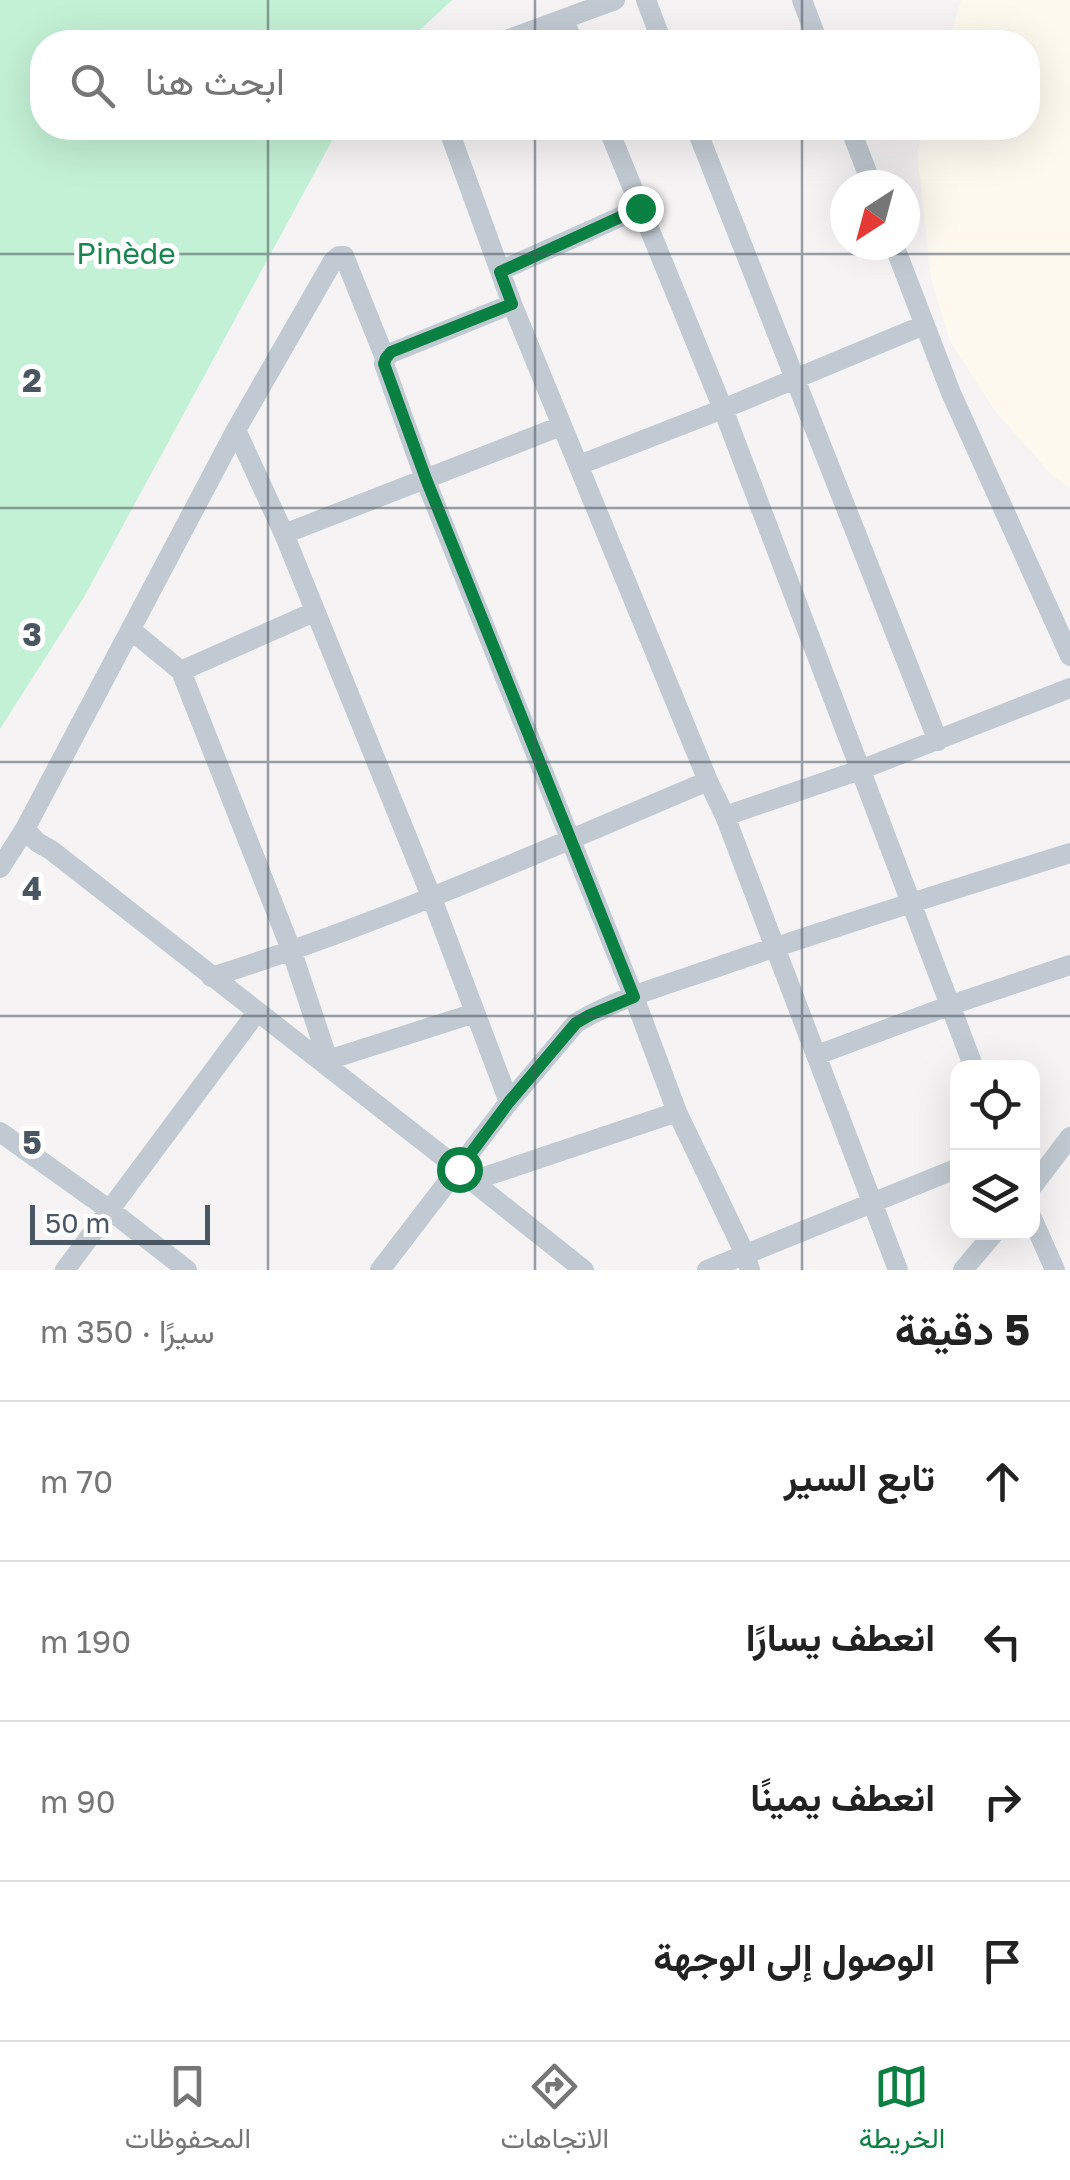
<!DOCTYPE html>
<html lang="ar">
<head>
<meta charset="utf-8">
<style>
	body { margin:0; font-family:"Golos Text",Vazirmatn,sans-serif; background:#f2f2f2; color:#222; direction:rtl }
	.controls { position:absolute; right:30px; bottom:30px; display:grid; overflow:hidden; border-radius:20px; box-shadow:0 10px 40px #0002 }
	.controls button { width:90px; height:90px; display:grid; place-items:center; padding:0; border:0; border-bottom:2px solid #e0e0e0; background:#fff; color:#222; font:50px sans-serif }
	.compass { position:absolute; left:830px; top:170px; width:90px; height:90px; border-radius:50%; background:#fff; box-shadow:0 10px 40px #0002; rotate:216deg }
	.scale { position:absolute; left:30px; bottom:25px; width:180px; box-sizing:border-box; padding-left:10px; border:5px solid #4a5661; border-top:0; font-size:28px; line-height:35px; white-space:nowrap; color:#4a5661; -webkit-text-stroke:8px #fff; paint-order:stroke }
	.stop { position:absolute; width:30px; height:30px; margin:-22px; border:8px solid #0b8043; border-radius:50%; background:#fff }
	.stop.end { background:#0b8043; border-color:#fff; box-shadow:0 2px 10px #0008 }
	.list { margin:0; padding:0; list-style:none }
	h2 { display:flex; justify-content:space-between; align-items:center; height:130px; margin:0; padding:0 40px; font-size:42px }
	h2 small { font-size:32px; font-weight:400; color:#767676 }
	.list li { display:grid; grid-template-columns:65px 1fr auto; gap:30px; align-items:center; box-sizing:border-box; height:160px; padding:0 40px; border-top:2px solid #e0e0e0 }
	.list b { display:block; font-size:38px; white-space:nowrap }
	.list em { font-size:32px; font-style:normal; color:#767676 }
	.icon { flex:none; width:55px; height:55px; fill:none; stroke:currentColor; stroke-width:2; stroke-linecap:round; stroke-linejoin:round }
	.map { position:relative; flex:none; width:1070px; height:1270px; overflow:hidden; direction:ltr }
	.search { position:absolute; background:#fff; box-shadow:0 10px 40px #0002; left:30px; right:30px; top:30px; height:110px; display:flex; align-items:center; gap:25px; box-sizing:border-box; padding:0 35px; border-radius:40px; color:#767676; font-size:38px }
	.sheet { height:770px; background:#fff }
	nav { display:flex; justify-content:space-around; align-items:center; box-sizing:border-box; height:140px; border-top:2px solid #e0e0e0; background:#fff; font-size:28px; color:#767676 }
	nav a { display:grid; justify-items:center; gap:5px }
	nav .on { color:#0b8043 }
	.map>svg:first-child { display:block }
</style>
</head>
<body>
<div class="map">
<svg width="1070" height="1270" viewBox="0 0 1070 1270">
	<rect width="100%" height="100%" fill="#f5f3f3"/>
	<path fill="#fdf9ef" d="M961,0H1070V488L1052,475L995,411L950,341L931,279L917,151L924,128H1028V42H949Z"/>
	<path fill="#c3f1d5" d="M0,0H452L407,42H42V128H339L84,597L0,729Z"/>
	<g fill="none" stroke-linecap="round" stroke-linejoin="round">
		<path stroke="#c1cad2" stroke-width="20" d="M646,0L662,42
			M802,0L818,42
			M564,20L573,42
			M501,42L615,0
			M448,128L512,304L708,781L725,816L898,1270
			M608,128L723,409L974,1068
			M696,128L938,741
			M850,128L872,185
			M894,245L951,393L1070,656
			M500,271L640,208
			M512,304L391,353L385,358L384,364L425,479L634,997L677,1112L745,1254L750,1270
			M236,430L284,534
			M579,465L723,409L924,325
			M131,630L181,671L292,952L330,1066
			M181,671L314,612
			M725,816L860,770L1070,688
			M25,829L236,430L333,261L339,256H344L385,358
			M0,868L25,829L37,842L51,850L459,1169L472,1181L584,1270
			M211,977C381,924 544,850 708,781
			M817,1055L951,1005L1070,965
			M328,1060L475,1013
			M509,1102L431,896L284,534L561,426
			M0,1132L111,1211L187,1270
			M472,1181L677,1112
			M1032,1187L1070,1137
			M1032,1218L1055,1270
			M65,1270L257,1012
			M380,1270L509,1102L576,1023C621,996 676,982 726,964C840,925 955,889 1070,853
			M707,1270L958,1168
			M963,1270L995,1232"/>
	</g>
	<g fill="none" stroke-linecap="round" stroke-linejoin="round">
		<path stroke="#0b8043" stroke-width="12" d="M459,1169L509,1102L576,1023L590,1015L634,997L426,479L384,364L386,358L391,352L512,304L500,272L640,208"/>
	</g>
	<path fill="none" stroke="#4a5661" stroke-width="2.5" stroke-opacity="0.55" d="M268,0V42M535,0V42M802,0V42M268,128V1270M535,128V1270M802,128V1270M0,254H1070M0,508H1070M0,762H1070M0,1016H1070"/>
	<g text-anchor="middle" stroke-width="10" stroke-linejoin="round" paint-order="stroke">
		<g font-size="30" fill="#17864f" stroke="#fff">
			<text x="126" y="264">Pinède</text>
		</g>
	</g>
	<g font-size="32" text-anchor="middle" font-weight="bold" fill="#4a5661" stroke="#fff" stroke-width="10" stroke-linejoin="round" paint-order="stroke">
		<text x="32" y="392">2</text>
		<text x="32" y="646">3</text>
		<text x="32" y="900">4</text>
		<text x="32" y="1154">5</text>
	</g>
</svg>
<div class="controls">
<button><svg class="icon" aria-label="locate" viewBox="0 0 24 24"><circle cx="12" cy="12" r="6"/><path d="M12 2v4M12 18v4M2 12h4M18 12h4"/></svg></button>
<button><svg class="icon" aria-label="layers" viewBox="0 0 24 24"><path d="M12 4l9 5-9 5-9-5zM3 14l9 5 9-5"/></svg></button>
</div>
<svg class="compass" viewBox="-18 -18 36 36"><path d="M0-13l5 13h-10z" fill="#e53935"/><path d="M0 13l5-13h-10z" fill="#767676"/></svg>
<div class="scale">50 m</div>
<div class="stop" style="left:459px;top:1169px"></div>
<div class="stop end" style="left:640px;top:208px"></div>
<div class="search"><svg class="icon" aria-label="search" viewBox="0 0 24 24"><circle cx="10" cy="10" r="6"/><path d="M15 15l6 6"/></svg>ابحث هنا</div>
</div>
<section class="sheet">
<h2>5 دقيقة<small>سيرًا · 350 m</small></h2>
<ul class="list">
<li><svg class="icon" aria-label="ahead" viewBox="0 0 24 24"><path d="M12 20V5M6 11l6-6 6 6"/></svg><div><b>تابع السير</b></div><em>70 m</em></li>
<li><svg class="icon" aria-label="left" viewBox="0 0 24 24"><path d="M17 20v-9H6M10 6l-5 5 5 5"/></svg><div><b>انعطف يسارًا</b></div><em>190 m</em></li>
<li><svg class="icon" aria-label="right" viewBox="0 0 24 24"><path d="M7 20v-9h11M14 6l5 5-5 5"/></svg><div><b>انعطف يمينًا</b></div><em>90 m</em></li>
<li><svg class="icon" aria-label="arrive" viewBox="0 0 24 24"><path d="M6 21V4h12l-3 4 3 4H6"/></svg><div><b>الوصول إلى الوجهة</b></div></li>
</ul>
</section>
<nav>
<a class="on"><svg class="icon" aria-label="map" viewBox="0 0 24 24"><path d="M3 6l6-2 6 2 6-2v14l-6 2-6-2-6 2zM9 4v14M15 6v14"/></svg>الخريطة</a>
<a><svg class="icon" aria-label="directions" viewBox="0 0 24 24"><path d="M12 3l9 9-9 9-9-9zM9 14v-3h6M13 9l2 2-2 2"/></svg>الاتجاهات</a>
<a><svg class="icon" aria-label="saved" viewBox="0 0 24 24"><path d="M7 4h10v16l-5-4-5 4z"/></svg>المحفوظات</a>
</nav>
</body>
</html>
